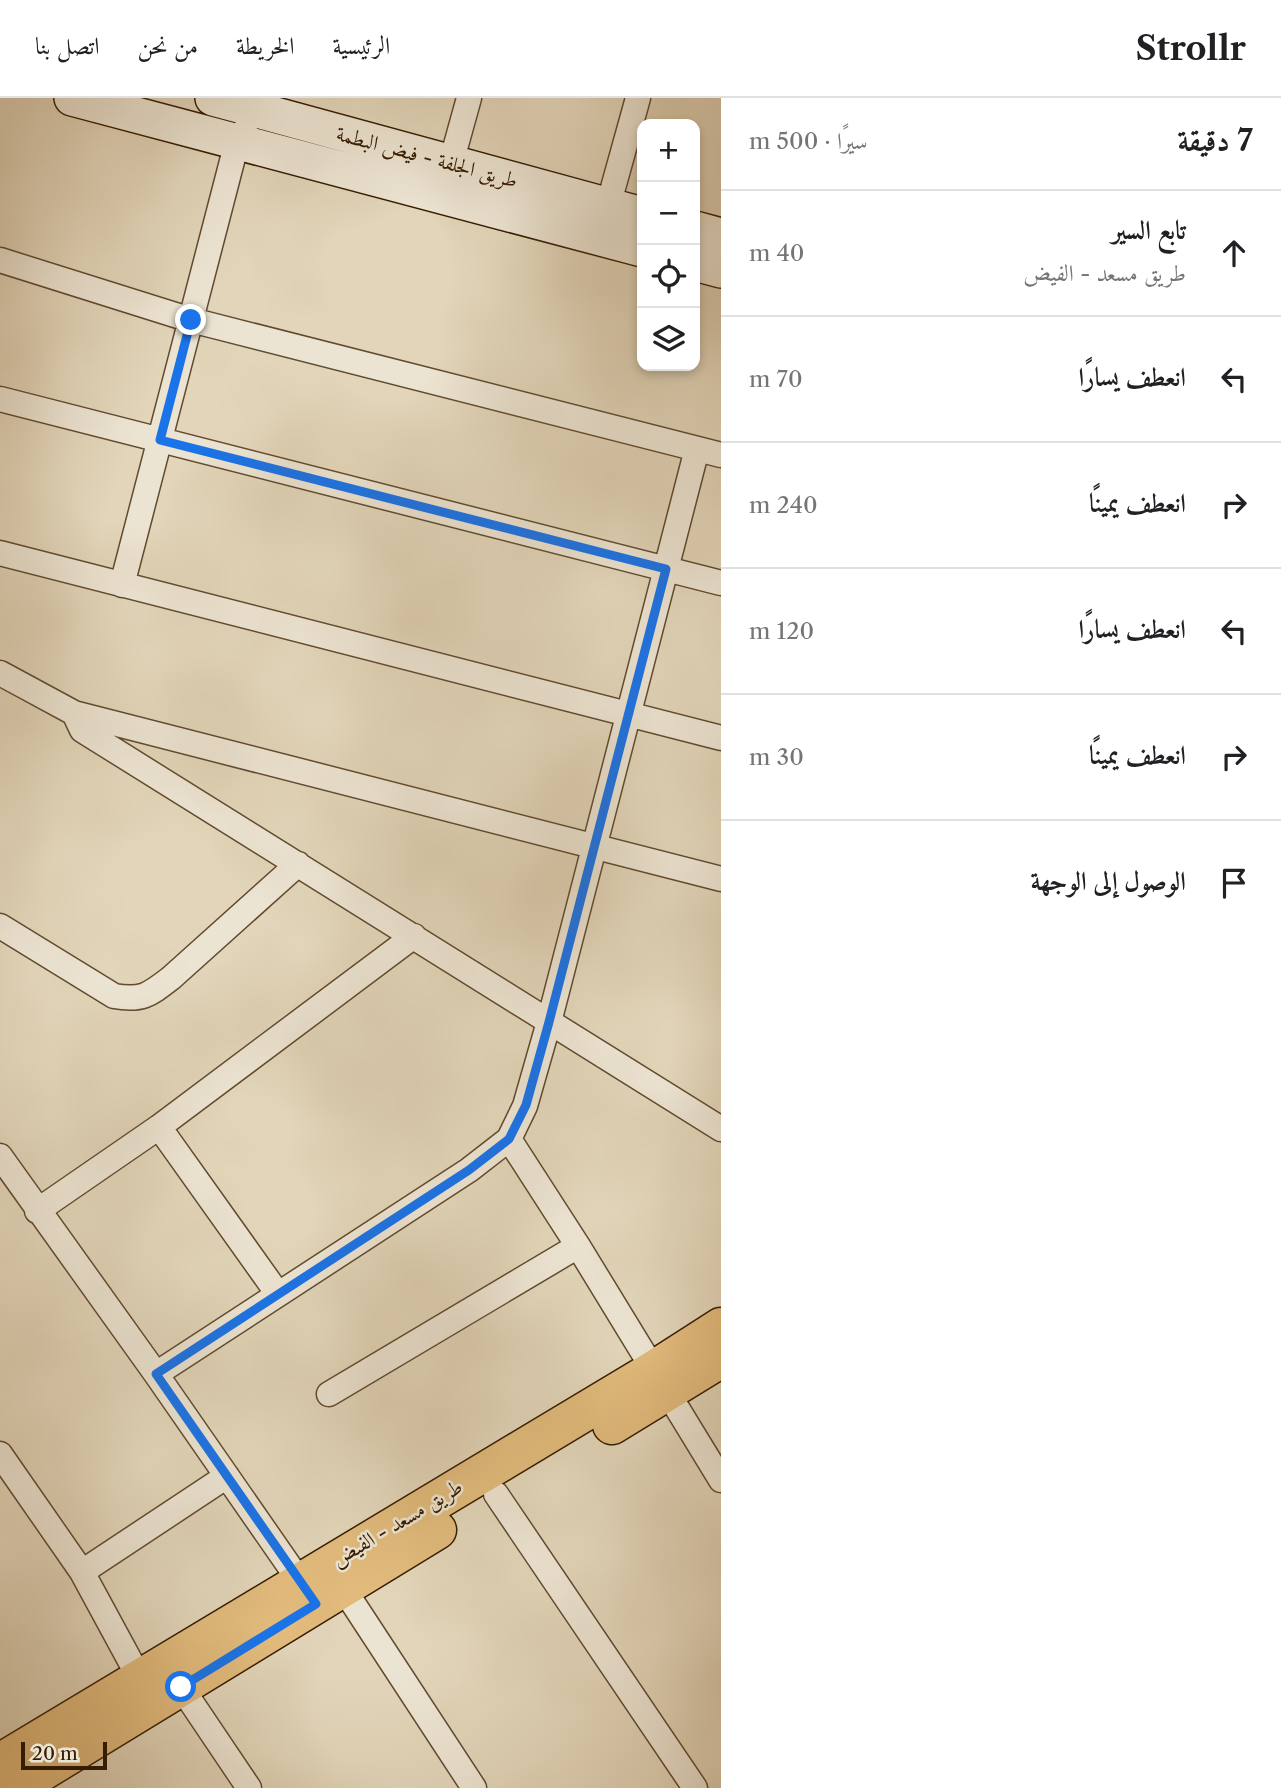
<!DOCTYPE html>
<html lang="ar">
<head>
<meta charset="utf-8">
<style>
	body { margin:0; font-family:"Libre Caslon Text",Amiri,serif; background:#f6f6f6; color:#202124; direction:rtl }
	.controls { position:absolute; right:21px; top:21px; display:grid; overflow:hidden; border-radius:14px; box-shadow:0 4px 10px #0003 }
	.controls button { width:63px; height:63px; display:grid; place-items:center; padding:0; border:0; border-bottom:2px solid #e0e0e0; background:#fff; color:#202124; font:35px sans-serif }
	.scale { position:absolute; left:21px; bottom:18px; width:86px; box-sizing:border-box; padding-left:7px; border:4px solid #361c01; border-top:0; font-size:19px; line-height:24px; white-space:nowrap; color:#361c01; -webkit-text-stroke:5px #ece4d2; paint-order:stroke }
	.stop { position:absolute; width:21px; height:21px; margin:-16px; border:5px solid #1a73e8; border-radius:50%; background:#fff }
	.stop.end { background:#1a73e8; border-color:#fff; box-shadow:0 2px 7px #0008 }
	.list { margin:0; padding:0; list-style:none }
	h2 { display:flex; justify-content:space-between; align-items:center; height:91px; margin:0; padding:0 28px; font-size:30px }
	h2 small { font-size:23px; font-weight:400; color:#757577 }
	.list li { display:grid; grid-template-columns:46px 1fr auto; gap:21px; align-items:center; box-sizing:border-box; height:126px; padding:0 28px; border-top:2px solid #e0e0e0 }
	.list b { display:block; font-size:26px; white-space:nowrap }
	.list p { margin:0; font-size:23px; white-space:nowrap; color:#757577 }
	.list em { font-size:23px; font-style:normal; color:#757577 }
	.icon { flex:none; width:38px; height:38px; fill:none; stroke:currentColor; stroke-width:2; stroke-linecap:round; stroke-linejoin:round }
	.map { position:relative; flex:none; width:721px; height:1690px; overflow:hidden; direction:ltr }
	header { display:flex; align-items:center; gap:42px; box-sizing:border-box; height:98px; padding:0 35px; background:#fff; border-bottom:2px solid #e0e0e0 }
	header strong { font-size:33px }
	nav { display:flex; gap:38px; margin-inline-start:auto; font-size:24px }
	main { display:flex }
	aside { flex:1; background:#fff }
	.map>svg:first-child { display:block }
</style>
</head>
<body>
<header>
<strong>Strollr</strong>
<nav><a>الرئيسية</a><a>الخريطة</a><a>من نحن</a><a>اتصل بنا</a></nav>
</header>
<main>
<aside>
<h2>7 دقيقة<small>سيرًا · 500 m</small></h2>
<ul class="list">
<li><svg class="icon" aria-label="ahead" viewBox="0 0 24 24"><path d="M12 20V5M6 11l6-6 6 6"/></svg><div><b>تابع السير</b><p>طريق مسعد - الفيض</p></div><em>40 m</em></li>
<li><svg class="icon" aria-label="left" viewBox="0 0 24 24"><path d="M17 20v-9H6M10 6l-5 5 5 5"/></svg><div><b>انعطف يسارًا</b></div><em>70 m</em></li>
<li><svg class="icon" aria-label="right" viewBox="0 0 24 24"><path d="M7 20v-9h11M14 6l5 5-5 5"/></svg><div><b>انعطف يمينًا</b></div><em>240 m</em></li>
<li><svg class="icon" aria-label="left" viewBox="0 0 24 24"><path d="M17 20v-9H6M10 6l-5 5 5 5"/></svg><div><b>انعطف يسارًا</b></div><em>120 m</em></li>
<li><svg class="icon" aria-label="right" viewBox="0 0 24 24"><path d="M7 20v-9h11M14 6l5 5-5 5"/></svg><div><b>انعطف يمينًا</b></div><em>30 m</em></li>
<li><svg class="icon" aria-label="arrive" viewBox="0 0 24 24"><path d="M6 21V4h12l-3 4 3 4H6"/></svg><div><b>الوصول إلى الوجهة</b></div></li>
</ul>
</aside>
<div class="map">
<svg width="721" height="1690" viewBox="0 0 721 1690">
	<rect width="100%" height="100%" fill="#e2d5b9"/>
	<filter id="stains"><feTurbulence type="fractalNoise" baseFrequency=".00286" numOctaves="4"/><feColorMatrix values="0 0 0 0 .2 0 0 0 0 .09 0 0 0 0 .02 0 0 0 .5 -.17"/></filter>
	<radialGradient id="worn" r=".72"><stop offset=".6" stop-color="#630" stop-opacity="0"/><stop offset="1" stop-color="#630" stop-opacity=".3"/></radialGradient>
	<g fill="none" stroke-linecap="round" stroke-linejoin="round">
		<defs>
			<path id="street" d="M451,65L469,0
				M608,108L638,0
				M0,162L191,222L721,357
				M0,301L721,485
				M0,455L721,640
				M122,487L237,44L245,32
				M0,575L74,615L82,632L721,1031
				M74,615L721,781
				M0,828L114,898C142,903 149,897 171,880L298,766
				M159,1029L278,1196
				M509,1041L578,1148L721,1382
				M0,1058L156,1276L308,1495
				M37,1113L159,1029L414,838
				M156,1276L469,1072L509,1041L525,1008L549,924L697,351
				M329,1296L578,1148
				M0,1356L82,1474L227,1378
				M496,1396L695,1690
				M82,1474L140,1581
				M343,1490L474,1690
				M181,1589L249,1690"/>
			<path id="secondary" d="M72,0L642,151
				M213,0L642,117
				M695,131L721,138
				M695,165L721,172"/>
			<path id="primary" d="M612,1327L713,1265
				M0,1665L654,1272L721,1229
				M15,1690L437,1432"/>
		</defs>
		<use href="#street" stroke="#614a2f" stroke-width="27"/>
		<use href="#secondary" stroke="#361c01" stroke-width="38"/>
		<use href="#primary" stroke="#361c01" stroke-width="41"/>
		<use href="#street" stroke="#ece4d2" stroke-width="24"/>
		<use href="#secondary" stroke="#ece4d2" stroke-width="35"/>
		<use href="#primary" stroke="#e1ba7c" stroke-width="38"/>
	</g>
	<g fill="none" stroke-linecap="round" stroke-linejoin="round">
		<path stroke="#1a73e8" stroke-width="9" d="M181,1589L316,1506L156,1276L469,1072L509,1041L526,1007L549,924L666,471L160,342L191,222"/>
	</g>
	<g text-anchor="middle" stroke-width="5" stroke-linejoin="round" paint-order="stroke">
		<g font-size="21" fill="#361c01" stroke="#ece4d2">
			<text transform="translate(427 59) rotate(15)" y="7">طريق الجلفة - فيض البطمة</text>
			<text transform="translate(397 1425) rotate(-31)" y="7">طريق مسعد - الفيض</text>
		</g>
	</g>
	<rect width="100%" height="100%" filter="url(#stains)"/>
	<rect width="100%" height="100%" fill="url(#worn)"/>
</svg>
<div class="controls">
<button>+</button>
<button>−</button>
<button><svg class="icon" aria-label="locate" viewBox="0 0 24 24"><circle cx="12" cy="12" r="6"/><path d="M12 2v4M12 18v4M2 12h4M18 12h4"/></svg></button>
<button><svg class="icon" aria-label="layers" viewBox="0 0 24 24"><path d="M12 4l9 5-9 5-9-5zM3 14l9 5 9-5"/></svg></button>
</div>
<div class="scale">20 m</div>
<div class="stop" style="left:181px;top:1589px"></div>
<div class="stop end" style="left:191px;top:222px"></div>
</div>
</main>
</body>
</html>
